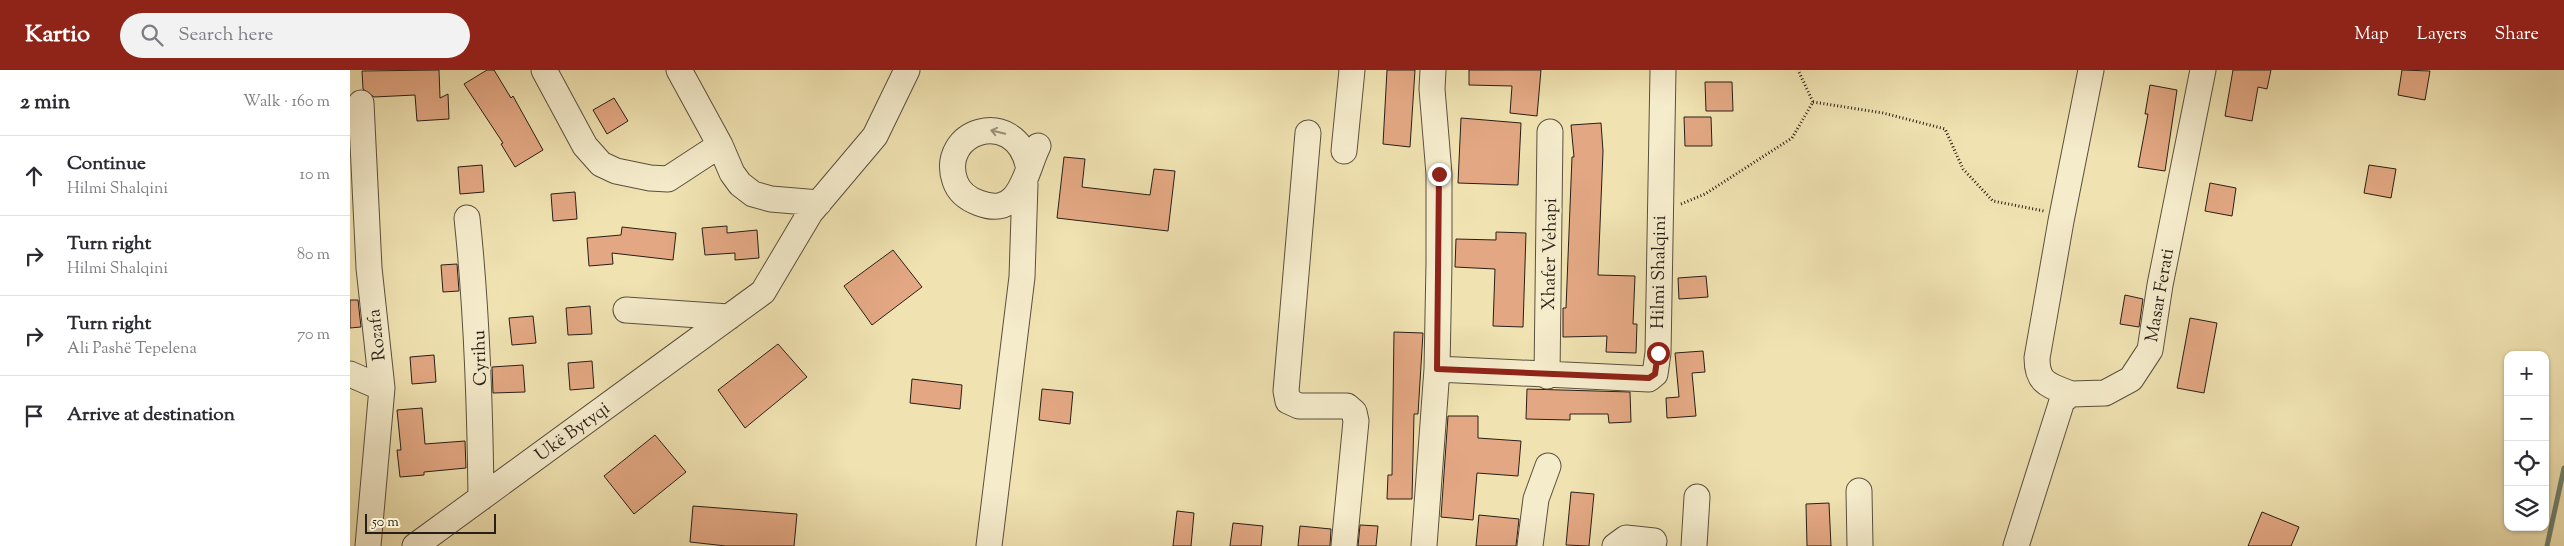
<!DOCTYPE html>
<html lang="en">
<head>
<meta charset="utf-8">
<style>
	body { margin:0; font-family:"Sorts Mill Goudy",serif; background:#f2f2f3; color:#2b2b33 }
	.controls { position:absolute; right:15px; bottom:15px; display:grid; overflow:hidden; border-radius:10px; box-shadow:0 1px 4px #0004 }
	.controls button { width:45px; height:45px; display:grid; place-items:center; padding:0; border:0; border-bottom:1px solid #e1e1e2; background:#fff; color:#2b2b33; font:25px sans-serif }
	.scale { position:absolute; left:15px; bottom:12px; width:131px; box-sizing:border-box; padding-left:5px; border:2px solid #281f17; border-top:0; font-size:14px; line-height:18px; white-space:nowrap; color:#281f17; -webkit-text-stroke:4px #f5eccc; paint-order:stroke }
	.stop { position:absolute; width:15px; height:15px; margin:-11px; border:4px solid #8f2418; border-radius:50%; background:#fff }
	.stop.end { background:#8f2418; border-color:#fff; box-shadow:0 1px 5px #0008 }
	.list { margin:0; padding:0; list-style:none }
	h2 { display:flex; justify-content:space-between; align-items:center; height:65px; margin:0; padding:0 20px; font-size:21px }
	h2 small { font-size:16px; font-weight:400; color:#7c7c81 }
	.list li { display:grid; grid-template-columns:32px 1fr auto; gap:15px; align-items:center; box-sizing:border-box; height:80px; padding:0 20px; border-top:1px solid #e1e1e2 }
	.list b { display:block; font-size:19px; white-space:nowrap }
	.list p { margin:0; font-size:16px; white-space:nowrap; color:#7c7c81 }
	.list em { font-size:16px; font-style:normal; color:#7c7c81 }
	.icon { flex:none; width:28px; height:28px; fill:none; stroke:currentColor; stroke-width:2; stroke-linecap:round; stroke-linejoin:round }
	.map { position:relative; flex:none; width:2214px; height:476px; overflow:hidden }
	header { display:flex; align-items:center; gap:30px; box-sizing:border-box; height:70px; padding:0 25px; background:#8f2418; color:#fff }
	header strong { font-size:24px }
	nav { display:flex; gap:28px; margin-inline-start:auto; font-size:18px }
	.search { width:350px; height:45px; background:#f2f2f3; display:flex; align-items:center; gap:12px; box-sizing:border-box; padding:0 18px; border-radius:28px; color:#7c7c81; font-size:19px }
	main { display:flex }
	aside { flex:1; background:#fff }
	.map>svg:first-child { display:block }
</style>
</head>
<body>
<header>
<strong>Kartio</strong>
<div class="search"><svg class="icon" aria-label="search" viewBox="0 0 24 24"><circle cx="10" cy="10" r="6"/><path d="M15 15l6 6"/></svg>Search here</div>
<nav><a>Map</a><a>Layers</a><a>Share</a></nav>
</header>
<main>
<aside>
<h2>2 min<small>Walk · 160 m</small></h2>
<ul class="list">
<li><svg class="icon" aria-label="ahead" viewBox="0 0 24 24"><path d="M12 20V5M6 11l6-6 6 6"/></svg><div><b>Continue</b><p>Hilmi Shalqini</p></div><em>10 m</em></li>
<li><svg class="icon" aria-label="right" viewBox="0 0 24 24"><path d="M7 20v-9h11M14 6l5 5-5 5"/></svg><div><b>Turn right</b><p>Hilmi Shalqini</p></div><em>80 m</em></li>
<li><svg class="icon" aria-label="right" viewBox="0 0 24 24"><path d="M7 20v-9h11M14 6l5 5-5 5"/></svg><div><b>Turn right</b><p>Ali Pashë Tepelena</p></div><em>70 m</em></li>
<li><svg class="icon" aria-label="arrive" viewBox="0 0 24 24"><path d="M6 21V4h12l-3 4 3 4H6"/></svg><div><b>Arrive at destination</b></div></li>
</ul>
</aside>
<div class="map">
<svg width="2214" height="476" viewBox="0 0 2214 476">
	<rect width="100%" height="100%" fill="#f0e2b1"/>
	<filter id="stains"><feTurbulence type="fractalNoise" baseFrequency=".004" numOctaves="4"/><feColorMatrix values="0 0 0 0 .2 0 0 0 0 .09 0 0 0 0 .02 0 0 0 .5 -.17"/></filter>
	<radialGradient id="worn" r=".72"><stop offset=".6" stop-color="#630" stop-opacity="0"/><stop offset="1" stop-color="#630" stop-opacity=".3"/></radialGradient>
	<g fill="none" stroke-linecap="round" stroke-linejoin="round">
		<path stroke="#6d7f6d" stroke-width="5" d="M2197,476L2214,398"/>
	</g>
	<path fill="#e3a883" stroke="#281f17" d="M89,0L90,28L98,24L99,49L67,51L65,25L24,27L13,19L12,1Z
		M137,0H144L161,28L163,26L193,80L165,97L151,74L153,73L114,14Z
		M1037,0H1065L1060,77L1033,74Z
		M1119,0H1191L1187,46L1160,43L1162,16L1119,15Z
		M1883,0H1921L1917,19L1908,17L1902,51L1875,46Z
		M2052,0L2080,1L2075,30L2048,25Z
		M1355,12H1382L1383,41H1356Z
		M1800,15L1827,20L1815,101L1788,97L1798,44H1795Z
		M264,28L278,51L257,64L243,40Z
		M1334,47H1361L1362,76H1335Z
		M1111,48L1171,53L1168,115L1108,113Z
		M1251,53L1253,81L1248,205L1285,206L1283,254H1287L1286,283L1256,282L1257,266L1213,267V238H1216L1222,87H1224L1221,55Z
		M714,87L735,89L732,117L800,125L804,99L825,101L818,161L707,148Z
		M132,95L134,122L110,124L108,97Z
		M2019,95L2046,99L2041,128L2014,123Z
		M1860,113L1886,118L1882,146L1855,141Z
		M225,122L227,149L203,151L201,124Z
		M377,156V163L407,160L409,188L385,190V183L355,185L352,158Z
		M272,157L326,163L323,190L262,183L263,194L239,196L237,168L271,165Z
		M1146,162L1176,163L1173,257L1143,256L1145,199L1105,197L1106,169L1146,170Z
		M543,180L572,217L522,255L494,216Z
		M107,194L109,221L93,222L91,195Z
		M1356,206L1358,227L1329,229L1328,208Z
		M1775,225L1793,229L1789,257L1770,254Z
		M0,230H8L11,257L0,258Z
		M240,236L242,264L218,265L216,238Z
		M183,246L186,273L162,275L159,248Z
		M1840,248L1867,253L1854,323L1827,318Z
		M1044,262L1073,263L1068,344H1064L1062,429H1037L1038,405H1042Z
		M428,274L457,307L395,358L368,320Z
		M1353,281L1355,302L1342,303L1346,346L1317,348L1316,328L1329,327L1325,283Z
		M84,285L86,312L62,314L60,287Z
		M242,291L244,318L220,320L218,293Z
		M173,295L175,322L143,323L142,297Z
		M562,309L612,315L610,339L560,333Z
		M692,319L723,322L720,354L689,350Z
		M1177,319L1280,322L1281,352L1259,353L1258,344H1220V350L1176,349Z
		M72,338L75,374L115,371L116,398L74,402V405L50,407L47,380H51L47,340Z
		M1098,346H1128V368L1171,371L1168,406L1127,403L1123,450L1091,447Z
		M305,365L336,402L284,444L254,406Z
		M1221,422L1244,424L1239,476L1216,475Z
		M1479,433L1481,476H1457L1456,434Z
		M343,436L447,444L444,476H376L340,472Z
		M827,441L844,443L841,476H823Z
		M1912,442L1949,457L1941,476H1898Z
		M1129,445L1169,449L1166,476H1126Z
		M883,453L913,456L911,476H880Z
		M1010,455L1028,456L1026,476H1008Z
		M950,456L981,459L980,476H948Z"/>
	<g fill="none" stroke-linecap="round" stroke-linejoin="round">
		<defs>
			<path id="minor" d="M194,0L235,76L251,94L266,101L300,108L318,109L370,75
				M329,0L370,75L382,103L390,114L403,124L421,129L469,133
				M11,33L19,198L32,318L18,476
				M958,63L936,321L938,331L949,336H997L1004,342L1006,351L994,476
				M994,81L1002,0
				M678,95C664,36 588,61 605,111C609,123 618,129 629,133C671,149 675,102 688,76
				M117,148C127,241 130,334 131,428
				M276,240L379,247
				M1087,299L1299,309L1305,304L1308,283L1313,0
				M0,304L32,318
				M1197,306L1200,62
				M1721,324C1699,315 1687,314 1687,288L1711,151L1741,0
				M1509,421L1510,476
				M65,476L413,222L460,143L525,66L557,0
				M639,476L672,207L675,114
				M1074,476L1087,299L1089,193V104L1082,19L1083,0
				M1180,476L1186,429L1198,396
				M1265,476L1276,468L1304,471
				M1344,476L1347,427
				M1666,476L1712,331L1721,324L1755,323L1781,309L1800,280L1810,215L1853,0"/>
		</defs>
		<use href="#minor" stroke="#5a503e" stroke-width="27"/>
		<path stroke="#281f17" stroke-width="3" stroke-dasharray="1 2.5" stroke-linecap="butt" d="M1463,32L1533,43L1595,59L1613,99L1643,131L1694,141
			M1331,134L1355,124L1442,68L1463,32L1448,0"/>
		<use href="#minor" stroke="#f5eccc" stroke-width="25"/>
	</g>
	<defs><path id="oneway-shaft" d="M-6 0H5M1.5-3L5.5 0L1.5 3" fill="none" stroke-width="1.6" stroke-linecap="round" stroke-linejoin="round" transform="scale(1.25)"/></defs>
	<use stroke="#99907b" href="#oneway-shaft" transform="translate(648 62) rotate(-166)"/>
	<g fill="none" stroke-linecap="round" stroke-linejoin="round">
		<path stroke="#8f2418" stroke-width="6" d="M1089,104L1087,299L1299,308L1305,304L1308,283"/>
	</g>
	<g text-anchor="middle" stroke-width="4" stroke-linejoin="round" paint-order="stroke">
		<g font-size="18" fill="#281f17" stroke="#f5eccc">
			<text transform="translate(1199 184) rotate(-89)" y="6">Xhafer Vehapi</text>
			<text transform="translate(1308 202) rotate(-89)" y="6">Hilmi Shalqini</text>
			<text transform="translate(1809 225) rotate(-80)" y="6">Masar Ferati</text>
			<text transform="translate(26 265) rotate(-96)" y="6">Rozafa</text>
			<text transform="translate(129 288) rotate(-92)" y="6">Cyrihu</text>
			<text transform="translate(222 361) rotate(-36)" y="6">Ukë Bytyqi</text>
		</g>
	</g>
	<rect width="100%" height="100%" filter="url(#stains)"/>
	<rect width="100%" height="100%" fill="url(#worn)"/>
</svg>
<div class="controls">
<button>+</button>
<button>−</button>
<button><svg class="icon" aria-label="locate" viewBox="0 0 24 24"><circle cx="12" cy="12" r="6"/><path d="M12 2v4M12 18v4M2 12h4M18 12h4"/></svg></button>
<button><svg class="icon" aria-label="layers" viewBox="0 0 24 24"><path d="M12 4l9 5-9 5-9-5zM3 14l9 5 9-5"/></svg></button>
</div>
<div class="scale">50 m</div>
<div class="stop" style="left:1308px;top:283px"></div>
<div class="stop end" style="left:1089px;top:104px"></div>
</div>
</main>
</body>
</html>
